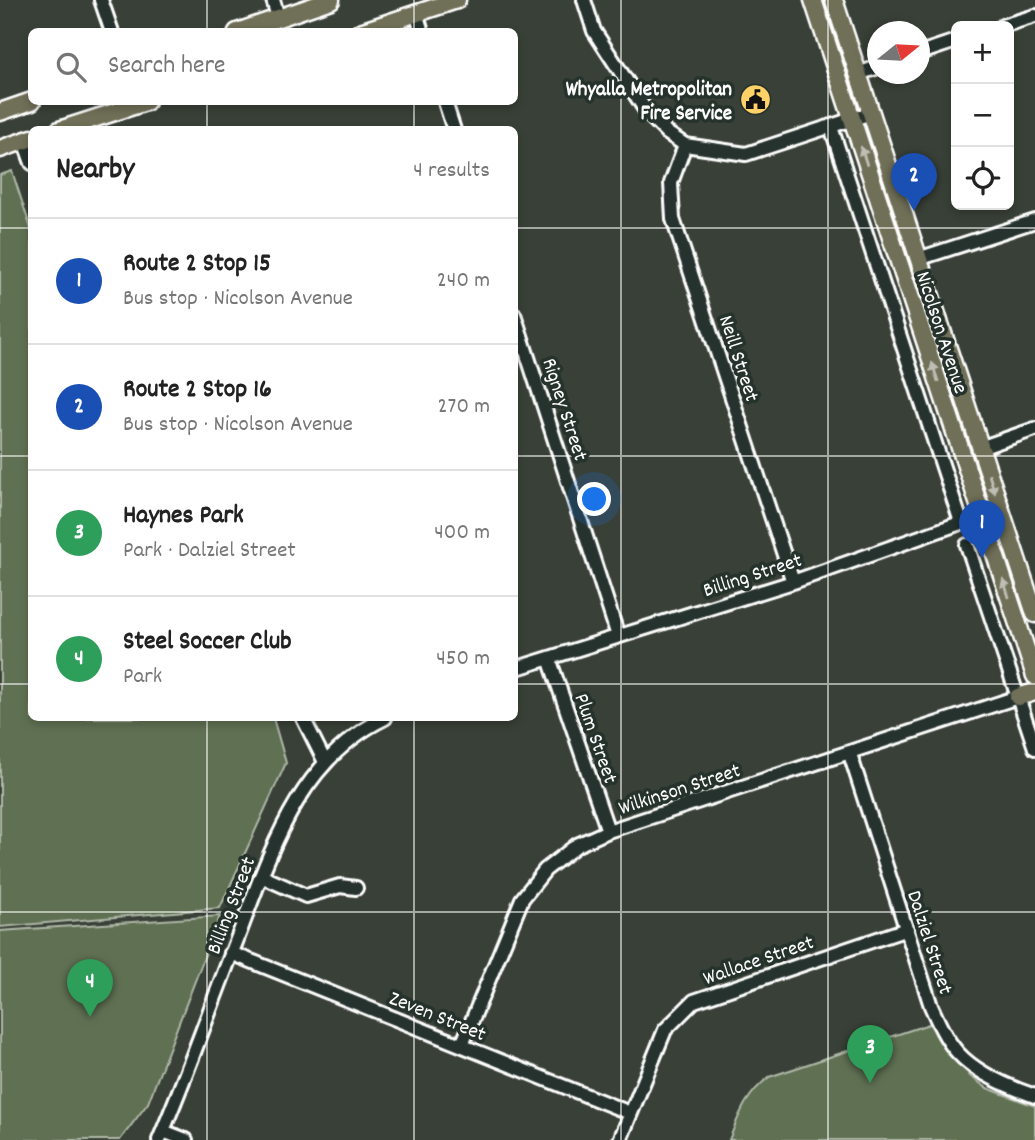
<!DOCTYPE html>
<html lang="en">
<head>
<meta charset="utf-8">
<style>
	body { margin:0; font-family:Dekko,sans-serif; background:#f2f2f2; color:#222 }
	.controls { position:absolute; right:21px; top:21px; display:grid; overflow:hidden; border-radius:10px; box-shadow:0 4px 10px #0003 }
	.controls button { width:63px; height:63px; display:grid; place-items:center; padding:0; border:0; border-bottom:2px solid #e0e0e0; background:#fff; color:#222; font:35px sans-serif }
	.compass { position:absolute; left:867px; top:21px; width:63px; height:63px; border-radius:50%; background:#fff; box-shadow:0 4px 10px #0003; rotate:72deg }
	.you { position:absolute; left:595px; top:500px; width:24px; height:24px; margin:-18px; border:5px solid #fff; border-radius:50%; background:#1a73e8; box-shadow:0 0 0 10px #1a73e833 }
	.badge { display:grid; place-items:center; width:46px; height:46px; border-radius:50%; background:#7c3aed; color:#fff; font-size:23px; font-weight:700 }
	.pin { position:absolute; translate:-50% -58px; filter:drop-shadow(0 2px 4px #0008) }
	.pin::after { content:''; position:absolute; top:37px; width:24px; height:21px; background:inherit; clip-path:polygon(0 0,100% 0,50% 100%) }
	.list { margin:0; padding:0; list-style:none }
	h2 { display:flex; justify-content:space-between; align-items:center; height:91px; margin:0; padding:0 28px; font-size:30px }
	h2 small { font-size:23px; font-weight:400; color:#767676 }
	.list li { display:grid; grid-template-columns:46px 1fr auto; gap:21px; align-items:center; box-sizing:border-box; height:126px; padding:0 28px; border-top:2px solid #e0e0e0 }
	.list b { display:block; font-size:26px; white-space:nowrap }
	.list p { margin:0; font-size:23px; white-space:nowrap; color:#767676 }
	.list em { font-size:23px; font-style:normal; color:#767676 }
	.icon { flex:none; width:38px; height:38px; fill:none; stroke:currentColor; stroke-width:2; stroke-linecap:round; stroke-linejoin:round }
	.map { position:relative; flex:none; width:1035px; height:1140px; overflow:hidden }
	.search { position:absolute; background:#fff; box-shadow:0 4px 10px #0003; left:28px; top:28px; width:490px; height:77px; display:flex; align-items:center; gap:18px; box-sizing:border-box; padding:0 24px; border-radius:10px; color:#767676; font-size:26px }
	.panel { position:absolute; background:#fff; box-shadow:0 4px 10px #0003; left:28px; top:126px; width:490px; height:595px; border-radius:10px }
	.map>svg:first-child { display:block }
</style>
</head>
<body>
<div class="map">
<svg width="1035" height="1140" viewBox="0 0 1035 1140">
	<rect width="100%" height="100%" fill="#394037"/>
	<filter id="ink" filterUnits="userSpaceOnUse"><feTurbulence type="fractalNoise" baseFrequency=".0143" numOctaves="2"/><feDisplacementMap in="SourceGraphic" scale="14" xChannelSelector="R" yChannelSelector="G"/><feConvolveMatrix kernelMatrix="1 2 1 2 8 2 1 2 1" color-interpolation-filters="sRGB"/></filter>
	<g filter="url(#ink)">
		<path fill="#607153" stroke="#b0b8a9" stroke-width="2" d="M12,171L32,232V718H273L286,763L220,908L0,927V175Z
			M220,916L148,1103L120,1140H0V931Z
			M929,1024L970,1076L987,1088L1035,1106V1140H729C740,1113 745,1096 769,1077Z"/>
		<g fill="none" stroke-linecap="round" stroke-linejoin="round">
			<defs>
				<path id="minor" d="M101,0L112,32
					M273,0L278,17
					M584,0L594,31L648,114L667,133L685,145L746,154L871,113
					M416,13L422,32
					M1002,26L1035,16
					M920,53L956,41
					M858,74L878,67
					M445,102L454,130
					M831,127L961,522
					M24,141L32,163
					M685,145L671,183L673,219L793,582
					M918,259L1035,221
					M514,314L618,636
					M980,448L1035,429
					M967,545L1035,748
					M549,658L608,831
					M514,669L793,582L1000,509
					M303,718L325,762
					M850,754L931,1006C938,1022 946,1040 958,1053C977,1074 1009,1087 1035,1096
					M261,876L306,896L340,886L356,888
					M231,953L630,1113
					M462,1045L522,899L545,870L577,845L608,831L1018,697
					M163,1131L186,1140
					M159,1140C187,1075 210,1008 236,942C269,857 296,761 385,718
					M620,1140L665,1030L694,1001L907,929"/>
				<path id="major" d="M813,0L1035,676
					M834,0L1035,614
					M237,32L331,0
					M360,32L457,0
					M0,112L32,101
					M59,130L146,102
					M0,149L32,138
					M1018,697L1035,692"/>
			</defs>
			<use href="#minor" stroke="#fff" stroke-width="18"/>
			<use href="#major" stroke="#fff" stroke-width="21"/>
			<use href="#minor" stroke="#26332d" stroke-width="12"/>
			<use href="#major" stroke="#706f59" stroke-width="16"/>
		</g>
		<defs><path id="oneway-solid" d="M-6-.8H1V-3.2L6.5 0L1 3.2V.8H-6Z" transform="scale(1.75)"/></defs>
		<g fill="#bfbeb4">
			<use href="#oneway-solid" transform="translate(864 156) rotate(-108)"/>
			<use href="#oneway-solid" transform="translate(935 372) rotate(-108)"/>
			<use href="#oneway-solid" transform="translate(992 484) rotate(72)"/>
			<use href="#oneway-solid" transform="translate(1006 588) rotate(-108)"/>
		</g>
	</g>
	<path fill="none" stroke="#fff" stroke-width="2" stroke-opacity="0.55" d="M207,0V32M414,0V32M621,0V1140M828,0V1140M207,102V130M414,102V130M0,228H32M514,228H1035M0,456H32M514,456H1035M0,684H32M514,684H1035M207,718V1140M414,718V1140M0,912H1035"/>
	<defs>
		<symbol id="civic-disc" viewBox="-11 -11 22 22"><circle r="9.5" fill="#ffd166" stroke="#26332d"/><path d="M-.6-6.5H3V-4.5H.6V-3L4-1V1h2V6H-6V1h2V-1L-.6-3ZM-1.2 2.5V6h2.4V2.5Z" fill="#111"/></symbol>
	</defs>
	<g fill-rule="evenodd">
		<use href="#civic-disc" x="738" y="82" width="35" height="35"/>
	</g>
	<g text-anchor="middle" stroke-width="7" stroke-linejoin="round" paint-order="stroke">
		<g font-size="21" font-weight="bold" fill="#fff" stroke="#26332d" text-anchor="end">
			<text x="732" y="95">Whyalla Metropolitan<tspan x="732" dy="24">Fire Service</tspan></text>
		</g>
		<g font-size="21" fill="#fff" stroke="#26332d">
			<text transform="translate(943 332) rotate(72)" y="7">Nicolson Avenue</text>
			<text transform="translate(740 358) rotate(72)" y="7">Neill Street</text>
			<text transform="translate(566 409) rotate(72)" y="7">Rigney Street</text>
			<text transform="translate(752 574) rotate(-18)" y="7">Billing Street</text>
			<text transform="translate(597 738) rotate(71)" y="7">Plum Street</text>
			<text transform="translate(679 788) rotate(-18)" y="7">Wilkinson Street</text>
			<text transform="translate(230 905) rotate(-69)" y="7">Billing Street</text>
			<text transform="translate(931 942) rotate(72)" y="7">Dalziel Street</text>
			<text transform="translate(758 959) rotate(-19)" y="7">Wallace Street</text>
			<text transform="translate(438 1015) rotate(22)" y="7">Zeven Street</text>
		</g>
	</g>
</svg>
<div class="controls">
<button>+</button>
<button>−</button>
<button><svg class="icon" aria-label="locate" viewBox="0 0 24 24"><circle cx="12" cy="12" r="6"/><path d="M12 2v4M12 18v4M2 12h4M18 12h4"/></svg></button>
</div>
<svg class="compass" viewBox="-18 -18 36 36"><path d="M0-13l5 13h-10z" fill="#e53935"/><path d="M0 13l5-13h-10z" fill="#767676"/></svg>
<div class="you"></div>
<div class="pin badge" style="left:982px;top:558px;background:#1a4fb4">1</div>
<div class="pin badge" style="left:914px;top:211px;background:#1a4fb4">2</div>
<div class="pin badge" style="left:870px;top:1083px;background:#2e9e5b">3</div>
<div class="pin badge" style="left:90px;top:1017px;background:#2e9e5b">4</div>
<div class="search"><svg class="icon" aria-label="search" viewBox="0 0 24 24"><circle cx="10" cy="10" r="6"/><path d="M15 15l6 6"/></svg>Search here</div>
<section class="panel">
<h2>Nearby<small>4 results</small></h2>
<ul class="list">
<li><span class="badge" style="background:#1a4fb4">1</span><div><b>Route 2 Stop 15</b><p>Bus stop · Nicolson Avenue</p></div><em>240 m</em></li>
<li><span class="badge" style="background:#1a4fb4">2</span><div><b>Route 2 Stop 16</b><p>Bus stop · Nicolson Avenue</p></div><em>270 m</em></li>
<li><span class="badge" style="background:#2e9e5b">3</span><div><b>Haynes Park</b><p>Park · Dalziel Street</p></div><em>400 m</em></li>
<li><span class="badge" style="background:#2e9e5b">4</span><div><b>Steel Soccer Club</b><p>Park</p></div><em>450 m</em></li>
</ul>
</section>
</div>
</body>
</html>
